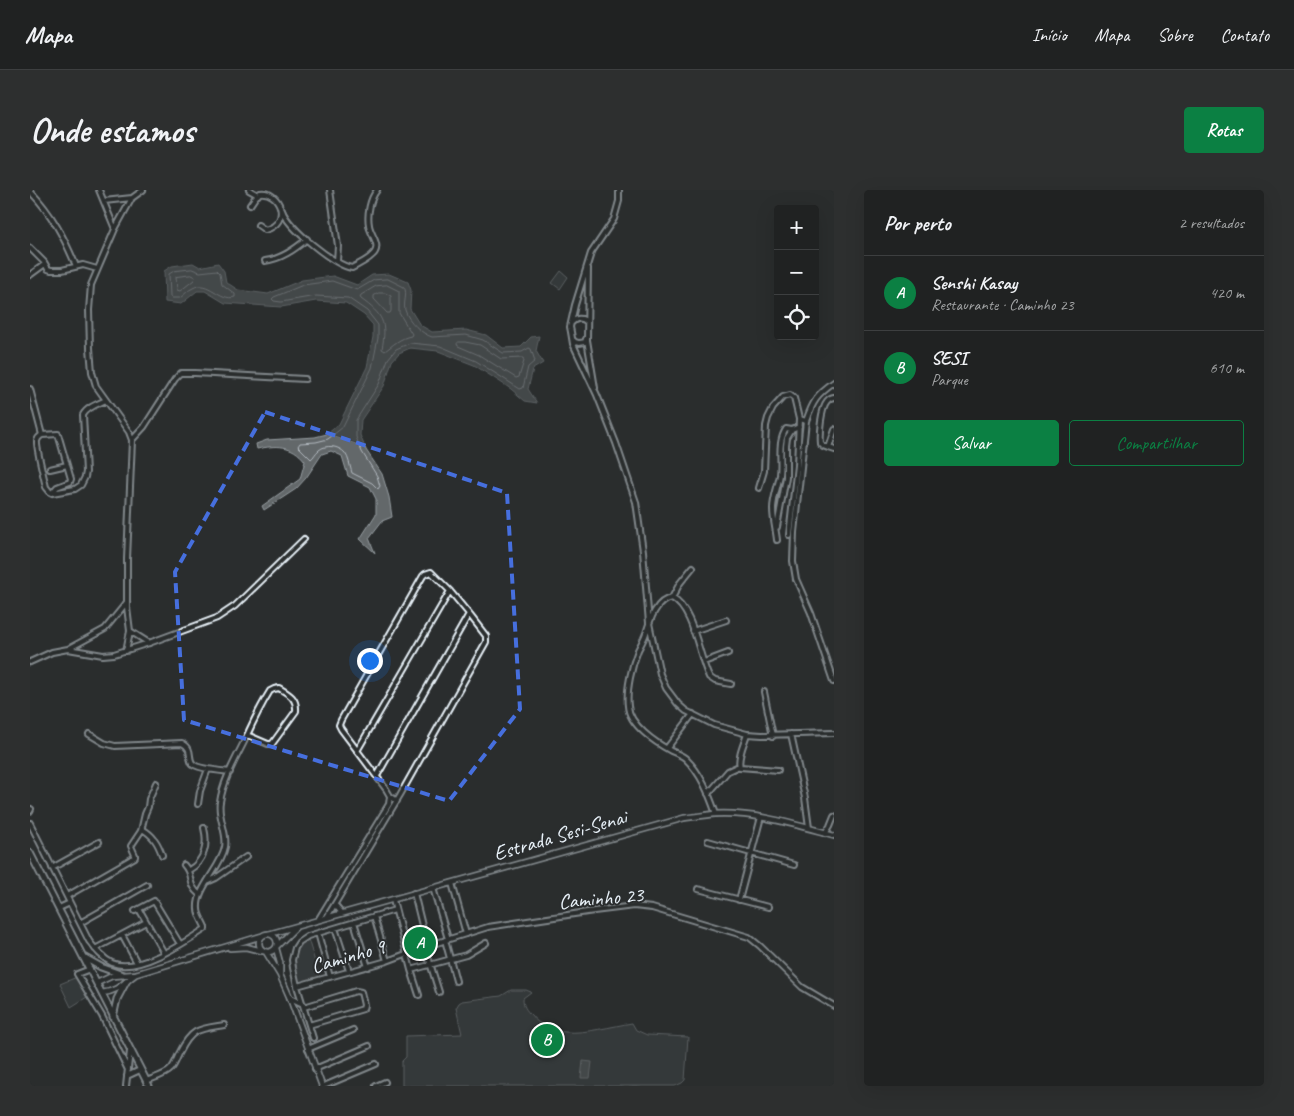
<!DOCTYPE html>
<html lang="pt">
<head>
<meta charset="utf-8">
<style>
	body { margin:0; font-family:Caveat,sans-serif; background:#2d2f2f; color:#f1f3f6 }
	.controls { position:absolute; right:15px; top:15px; display:grid; overflow:hidden; border-radius:5px; box-shadow:0 5px 20px #0002 }
	.controls button { width:45px; height:45px; display:grid; place-items:center; padding:0; border:0; border-bottom:1px solid #3d3f40; background:#202222; color:#f1f3f6; font:25px sans-serif }
	.you { position:absolute; left:339px; top:470px; width:18px; height:18px; margin:-12px; border:4px solid #fff; border-radius:50%; background:#1a73e8; box-shadow:0 0 0 8px #1a73e833 }
	.badge { display:grid; place-items:center; width:32px; height:32px; border-radius:50%; background:#0b8043; color:#fff; font-size:16px; font-weight:700 }
	.pin { position:absolute; translate:-50% -50%; border:2px solid #fff; box-shadow:0 1px 5px #0006 }
	.list { margin:0; padding:0; list-style:none }
	h2 { display:flex; justify-content:space-between; align-items:center; height:65px; margin:0; padding:0 20px; font-size:21px }
	h2 small { font-size:16px; font-weight:400; color:#a2a4a5 }
	.list li { display:grid; grid-template-columns:32px 1fr auto; gap:15px; align-items:center; box-sizing:border-box; height:75px; padding:0 20px; border-top:1px solid #3d3f40 }
	.list b { display:block; font-size:19px; white-space:nowrap }
	.list p { margin:0; font-size:16px; white-space:nowrap; color:#a2a4a5 }
	.list em { font-size:16px; font-style:normal; color:#a2a4a5 }
	.actions { display:flex; gap:10px; padding:15px 20px }
	.actions a { flex:1; padding:11px 0; border:1px solid #0b8043; border-radius:5px; text-align:center; font-size:18px; color:#0b8043 }
	.actions .main { background:#0b8043; color:#fff }
	.icon { flex:none; width:28px; height:28px; fill:none; stroke:currentColor; stroke-width:2; stroke-linecap:round; stroke-linejoin:round }
	.map { position:relative; flex:none; width:804px; height:896px; overflow:hidden; border-radius:5px }
	header { display:flex; align-items:center; gap:30px; box-sizing:border-box; height:70px; padding:0 25px; background:#202222; border-bottom:1px solid #3d3f40 }
	header strong { font-size:24px }
	nav { display:flex; gap:28px; margin-inline-start:auto; font-size:18px }
	.intro { display:flex; align-items:center; justify-content:space-between; box-sizing:border-box; height:120px; padding:0 30px }
	h1 { margin:0; font-size:35px }
	.button { padding:12px 22px; border-radius:5px; background:#0b8043; color:#fff; font-size:18px; font-weight:700 }
	main { display:flex; gap:30px; padding:0 30px }
	aside { flex:1; background:#202222; border-radius:5px; box-shadow:0 5px 20px #0002 }
	.map>svg:first-child { display:block }
</style>
</head>
<body>
<header>
<strong>Mapa</strong>
<nav><a>Início</a><a>Mapa</a><a>Sobre</a><a>Contato</a></nav>
</header>
<div class="intro"><h1>Onde estamos</h1><a class="button">Rotas</a></div>
<main>
<div class="map">
<svg width="804" height="896" viewBox="0 0 804 896">
	<rect width="100%" height="100%" fill="#2a2d2e"/>
	<filter id="ink" filterUnits="userSpaceOnUse"><feTurbulence type="fractalNoise" baseFrequency=".02" numOctaves="2"/><feDisplacementMap in="SourceGraphic" scale="10" xChannelSelector="R" yChannelSelector="G"/><feConvolveMatrix kernelMatrix="1 2 1 2 8 2 1 2 1" color-interpolation-filters="sRGB"/></filter>
	<g filter="url(#ink)">
		<path fill="#424648" stroke="#959ca0" d="M531,81L538,87L530,99L522,93Z
			M278,749L290,788L269,794C262,774 258,762 278,749Z
			M47,787L57,807L41,817L30,794Z
			M481,800H496L501,802L493,808C493,816 496,820 501,825C508,835 524,842 536,842C554,844 583,836 602,833L606,840L617,845L658,847L655,890L652,893L645,896H372V871L376,867V846L432,844L426,818L429,813L432,811L471,806Z"/>
		<path fill="#63686b" stroke="#989fa3" d="M163,73L170,77L188,73L194,81L196,92L208,100L238,104L272,90L303,86L327,95L342,85L359,84L378,92L381,100L380,119L390,135L402,142L436,140L456,145L473,158L491,157L501,147L509,146L506,161L513,173L503,179L498,199L507,213L495,211L481,199L444,175L408,161L380,158L369,163L362,171L354,196L331,230L330,245L336,260L352,284L359,307L362,327L352,331L339,348L345,363L330,349L346,324V309L340,297L318,286L312,266L301,261L292,264L276,288L266,299L234,320L232,316L270,289L275,271C262,254 246,255 227,259L226,254L237,250L285,247L297,244L309,234L337,177L343,147V135L334,125L316,113L286,111L251,117L195,113L175,101H167L151,114L135,112L134,81L142,76Z
			M553,871L562,872L560,888H551Z"/>
		<g fill="none" stroke-linecap="round" stroke-linejoin="round">
			<path stroke="#b3bac0" stroke-width="1" d="M162,79L170,82L187,80L190,83L192,94L205,104V107C190,112 178,89 163,98C158,100 154,105 150,108H141L140,106L139,84L144,81Z
				M161,85L165,87L164,90L150,101L147,100L146,87Z
				M358,89L374,97C378,104 373,112 375,120C378,131 392,144 402,147L436,145L453,150L473,163L492,162L499,158L501,159L505,171L498,177L493,198L490,199L446,171L410,156L380,153L366,159L358,169L349,194L326,230V247L332,262L347,286L350,296L348,299L342,293L322,283C320,277 319,268 315,263C309,256 296,254 289,260C285,263 284,267 281,269L268,256L270,253L286,252L298,249L313,237L342,178L348,148V135L337,121L318,108L286,106L251,112L244,111L242,109L244,107L273,95L302,91L327,100L344,90Z
				M357,95L369,101V123L382,144L381,146C370,148 363,155 355,161L352,159C357,132 353,125 331,109L330,107L331,105L346,96Z
				M349,103H355L361,106V121L360,123H357L344,109V106Z
				M429,152H435L450,155L471,169L493,168L494,171L489,187L486,188L449,165L428,156L427,154Z"/>
			<defs>
				<path id="minor" d="M69,0L85,39L61,95L59,120L60,158L62,182L66,196L99,242L102,250L97,369V417L100,441L96,461
					M219,0L228,5
					M300,0L308,56L307,71
					M589,0V11L584,29L561,63L545,115L540,137L541,142L543,154L567,205L586,253L606,312L613,361L619,433L630,484L636,498L648,514L656,521L684,535L717,544L732,545L804,543
					M0,1C22,24 34,47 46,76
					M74,11L102,8
					M220,15C223,11 226,5 230,3C249,0 263,32 235,40L228,35
					M252,20C257,37 305,76 322,78C329,74 341,69 345,62C350,53 340,44 339,35C337,24 340,9 347,0
					M85,39L102,8L113,0
					M0,58L14,72L18,79L21,80H32L53,75L67,79
					M235,71C251,69 264,60 277,49
					M558,78L557,150L565,198
					M0,85L15,74
					M541,133C546,128 552,127 557,132
					M543,150C546,154 550,153 555,152L556,149
					M804,193C787,205 783,211 776,231L764,342L763,371L766,389L781,423L804,491
					M0,199L12,245C9,247 8,247 7,251C6,257 14,288 16,297L20,302L22,303L45,299L51,295L55,287L56,282L53,225C57,217 68,214 76,210
					M804,239L798,257L804,259
					M12,245L28,244L41,289L40,292L27,297L22,303
					M102,250L114,237L145,189L151,183H165L275,189
					M798,257L793,255L790,252C789,243 791,219 797,212C800,209 800,209 804,208
					M20,279L37,275
					M729,298L734,281L736,236L738,228L743,218L753,207L760,205L764,208L769,229L776,231
					M747,337L756,287V256L757,248L762,240L769,237
					M759,345L767,275L769,229
					M747,350C746,340 743,330 743,319C743,308 748,296 750,285C752,269 747,253 756,239L762,240
					M663,377L650,393L642,408C626,410 620,430 616,443C614,449 611,454 608,460C602,475 596,500 598,516C599,535 626,553 641,561C646,563 651,565 655,568C671,583 679,604 686,624
					M642,408C664,420 668,464 679,487L685,491L701,494
					M100,441L119,453
					M663,441L696,430
					M38,459L75,439L97,412
					M0,472L22,462L38,459L73,465L84,464L119,453L187,428L205,416L274,349
					M674,472L698,463
					M734,502L743,546
					M59,544L74,553L85,556L152,553C164,559 157,568 163,574C168,579 192,581 200,582
					M717,544C714,554 707,568 710,577L748,580
					M761,544L775,608L779,638
					M637,558L663,524
					M327,561L420,401
					M347,586L439,424
					M678,604L698,581L709,576
					M168,614L170,601L178,579
					M0,621L1,619
					M0,633L59,751C66,760 72,768 82,773C107,784 154,753 175,739V737C173,732 168,725 168,719C166,698 191,678 195,657C198,642 187,627 190,612C193,591 205,570 214,552C222,534 230,517 240,501L244,499L249,498C259,504 267,508 266,521L242,554H238L217,545
					M112,639C123,645 128,653 132,665
					M795,643L800,635L804,625
					M678,651L764,675
					M154,675C164,686 156,694 170,705
					M22,678L69,652
					M159,680C175,671 178,654 174,638
					M177,692L186,688L216,667
					M422,693L436,744
					M403,698L418,749
					M668,699L738,717
					M384,703L397,756
					M37,706L105,667V665L101,656L111,641L115,624L118,617L119,609L126,593
					M363,710L381,780L389,805
					M709,710L731,627
					M305,715L312,723
					M29,718L40,713
					M109,719L134,763
					M105,721L124,711L150,754
					M344,726L357,771
					M297,727L370,605L456,452V446L439,424L420,401L401,382L395,384L393,386L311,530L309,535L311,539L356,599L360,606L367,611
					M288,730L359,614L360,606
					M324,732L338,777
					M50,733L117,695
					M305,738L319,781
					M288,743L300,787
					M92,745L107,773
					M415,750L426,791
					M395,757L409,802
					M65,759L116,732
					M60,779L47,784L72,826L98,880
					M381,780L436,765L456,753
					M267,796L357,771L397,756L458,737L564,721L604,716L622,718L719,747L730,756L772,797L804,816
					M260,808L273,814
					M274,817L326,801L331,802L334,815L333,819L279,835
					M283,848L267,796L263,778L262,770L265,758L269,752L278,746L365,720
					M278,859L323,840
					M285,879L339,856
					M97,886L110,880
					M116,891C123,888 136,885 141,879C145,875 147,867 150,862C162,838 169,839 194,835
					M96,896L100,861
					M294,896L346,874
					M346,896L355,892"/>
				<path id="tertiary" d="M229 753a9 9 0 1 1 18 0a9 9 0 1 1-18 0Z
					M239,744L654,628C665,627 675,625 685,624C726,622 766,635 804,645
					M247,756L266,737
					M200,758L216,757L232,761
					M246,758L250,773V784
					M236,762L250,785L260,808L292,896
					M67,793L82,786L106,784L232,746
					M72,803C89,801 93,793 106,784"/>
				<path id="secondary" d="M0,663L119,896
					M55,768L71,777L93,785
					M83,827L87,809L96,792"/>
			</defs>
			<use href="#minor" stroke="#e8f1f8" stroke-width="8"/>
			<use href="#tertiary" stroke="#e8f1f8" stroke-width="8"/>
			<use href="#secondary" stroke="#e8f1f8" stroke-width="9"/>
			<use href="#minor" stroke="#2a2d2e" stroke-width="4"/>
			<use href="#tertiary" stroke="#2a2d2e" stroke-width="4.5"/>
			<use href="#secondary" stroke="#2a2d2e" stroke-width="5"/>
		</g>
	</g>
	<path d="M0 0H804V896H0ZM235,222L477,303L490,519L419,611L154,530L145,382Z" fill="#2a2d2e" fill-opacity=".55" fill-rule="evenodd"/>
	<path fill="none" stroke="#466fde" stroke-width="4" stroke-dasharray="10 6" stroke-linejoin="round" d="M235,222L477,303L490,519L419,611L154,530L145,382Z"/>
	<g text-anchor="middle" stroke-width="4" stroke-linejoin="round" paint-order="stroke">
		<g font-size="21" fill="#e8f1f8" stroke="#2a2d2e">
			<text transform="translate(530 645) rotate(-16)" y="7">Estrada Sesi-Senai</text>
			<text transform="translate(571 708) rotate(-5)" y="7">Caminho 23</text>
			<text transform="translate(318 766) rotate(-16)" y="7">Caminho 9</text>
		</g>
	</g>
</svg>
<div class="controls">
<button>+</button>
<button>−</button>
<button><svg class="icon" aria-label="locate" viewBox="0 0 24 24"><circle cx="12" cy="12" r="6"/><path d="M12 2v4M12 18v4M2 12h4M18 12h4"/></svg></button>
</div>
<div class="you"></div>
<div class="pin badge" style="left:390px;top:753px">A</div>
<div class="pin badge" style="left:517px;top:850px">B</div>
</div>
<aside>
<h2>Por perto<small>2 resultados</small></h2>
<ul class="list">
<li><span class="badge">A</span><div><b>Senshi Kasay</b><p>Restaurante · Caminho 23</p></div><em>420 m</em></li>
<li><span class="badge">B</span><div><b>SESI</b><p>Parque</p></div><em>610 m</em></li>
</ul>
<div class="actions"><a class="main">Salvar</a><a>Compartilhar</a></div>
</aside>
</main>
</body>
</html>
